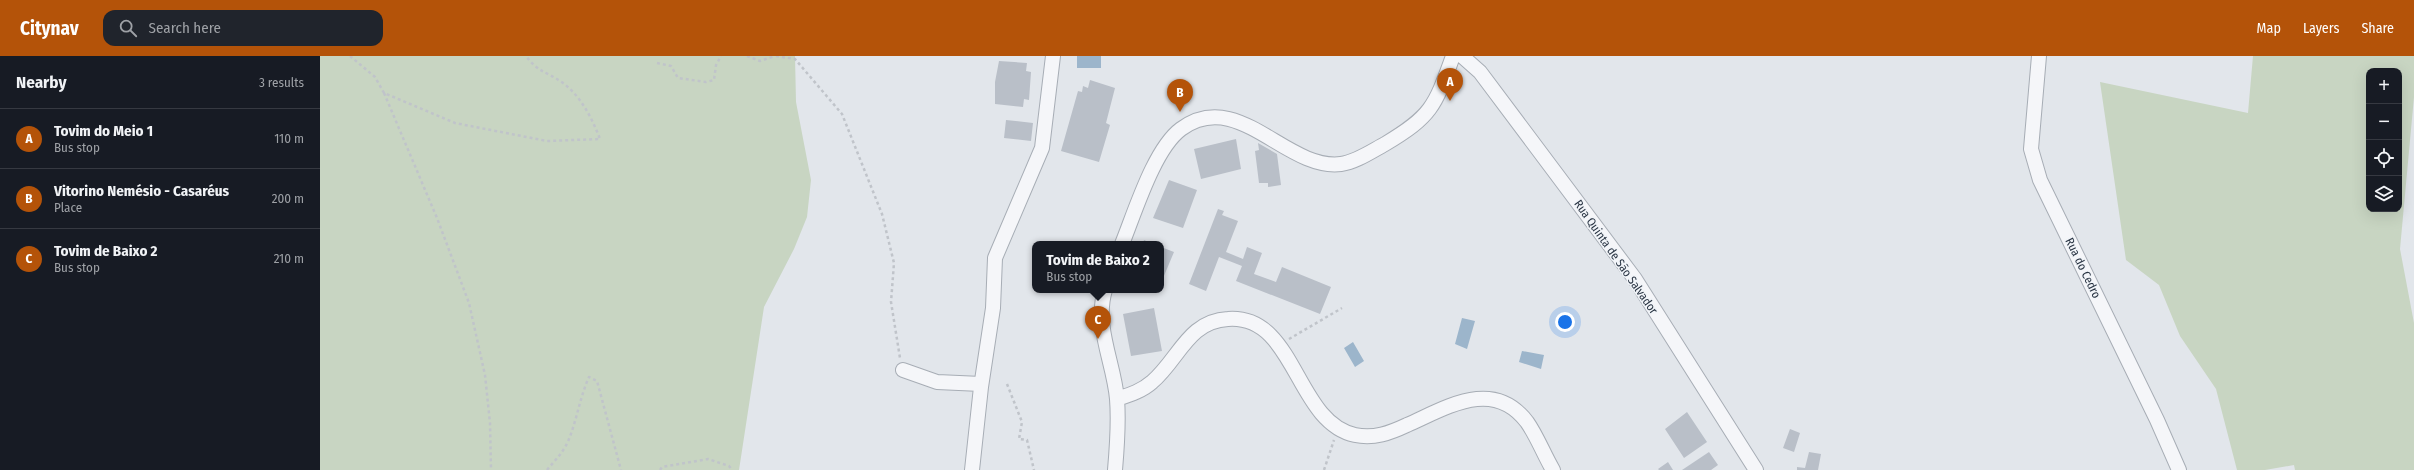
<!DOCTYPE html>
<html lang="en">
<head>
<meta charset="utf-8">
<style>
	body { margin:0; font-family:"Fira Sans Condensed",sans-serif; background:#20242c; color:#f1f3f6 }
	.controls { position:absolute; right:12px; top:12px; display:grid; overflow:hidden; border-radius:8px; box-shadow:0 4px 16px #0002 }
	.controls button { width:36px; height:36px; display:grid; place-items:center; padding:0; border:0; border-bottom:1px solid #363941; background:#171b24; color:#f1f3f6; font:20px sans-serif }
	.you { position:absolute; left:1245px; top:266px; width:14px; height:14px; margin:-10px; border:3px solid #fff; border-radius:50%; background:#1a73e8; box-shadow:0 0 0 6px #1a73e833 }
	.badge { display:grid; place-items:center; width:26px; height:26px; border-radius:50%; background:#b45309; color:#fff; font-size:13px; font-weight:700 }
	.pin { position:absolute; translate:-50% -33px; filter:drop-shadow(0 1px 2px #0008) }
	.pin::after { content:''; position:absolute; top:21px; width:14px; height:12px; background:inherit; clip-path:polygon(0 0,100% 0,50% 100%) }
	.popup { position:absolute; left:712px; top:185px; width:132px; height:52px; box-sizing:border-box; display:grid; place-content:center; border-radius:8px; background:#171b24; filter:drop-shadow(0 1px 3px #0005); font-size:13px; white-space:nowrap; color:#9ea1a6 }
	.popup b { font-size:15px; color:#f1f3f6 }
	.popup::after { content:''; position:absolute; left:50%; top:100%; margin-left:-8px; border:8px solid transparent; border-top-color:#171b24 }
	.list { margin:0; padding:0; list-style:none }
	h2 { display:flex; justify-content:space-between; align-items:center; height:52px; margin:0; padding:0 16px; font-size:17px }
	h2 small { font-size:13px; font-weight:400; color:#9ea1a6 }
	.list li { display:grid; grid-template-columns:26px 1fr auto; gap:12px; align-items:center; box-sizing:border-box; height:60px; padding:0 16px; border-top:1px solid #363941 }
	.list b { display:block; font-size:15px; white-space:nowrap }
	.list p { margin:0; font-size:13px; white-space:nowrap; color:#9ea1a6 }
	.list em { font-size:13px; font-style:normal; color:#9ea1a6 }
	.icon { flex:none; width:22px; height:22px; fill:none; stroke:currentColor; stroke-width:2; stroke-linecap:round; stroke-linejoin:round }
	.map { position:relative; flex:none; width:2094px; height:414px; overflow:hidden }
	header { display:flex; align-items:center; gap:24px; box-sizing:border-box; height:56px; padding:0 20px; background:#b45309; color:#fff }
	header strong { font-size:19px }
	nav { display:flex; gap:22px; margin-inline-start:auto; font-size:14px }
	.search { width:280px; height:36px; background:#20242c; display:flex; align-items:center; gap:10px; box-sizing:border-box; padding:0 14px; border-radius:12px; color:#9ea1a6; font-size:15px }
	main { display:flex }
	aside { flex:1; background:#171b24 }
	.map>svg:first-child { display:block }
</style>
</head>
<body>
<header>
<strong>Citynav</strong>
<div class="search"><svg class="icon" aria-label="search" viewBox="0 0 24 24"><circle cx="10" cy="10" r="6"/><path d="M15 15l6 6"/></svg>Search here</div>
<nav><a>Map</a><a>Layers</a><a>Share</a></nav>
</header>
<main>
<aside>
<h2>Nearby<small>3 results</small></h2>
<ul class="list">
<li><span class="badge">A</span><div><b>Tovim do Meio 1</b><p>Bus stop</p></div><em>110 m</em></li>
<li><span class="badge">B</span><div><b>Vitorino Nemésio - Casaréus</b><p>Place</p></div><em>200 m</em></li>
<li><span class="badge">C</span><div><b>Tovim de Baixo 2</b><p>Bus stop</p></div><em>210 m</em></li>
</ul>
</aside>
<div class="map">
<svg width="2094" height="414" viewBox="0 0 2094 414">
	<rect width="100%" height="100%" fill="#e2e6eb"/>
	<path fill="#c8d5c2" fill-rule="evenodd" d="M0,0H475L476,46L491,124L487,161L474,193L444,251L419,414H0Z
		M1933,0H2094V41L2080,193L2094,267V414H1975L1974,409L1945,414H1917L1896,333L1860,280L1839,229L1806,204L1780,26L1928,57ZM2049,15H2079V153H2049Z"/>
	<path fill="#9cb5cb" d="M757,0H781V12H757Z
		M1142,262L1155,265L1147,293L1135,288Z
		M1033,286L1044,305L1035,311L1024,292Z
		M1202,295L1224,299L1221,313L1199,306Z"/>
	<path fill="#b9bfc8" d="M679,5L707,7L706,15L711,16L709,44L704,43L703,51L675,48V26Z
		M770,24L795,32L786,67L790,69L779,106L741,95L758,35L762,36L763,30L768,32Z
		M686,64L713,67L711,85L684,82Z
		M916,83L921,113L881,123L874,93Z
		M938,87L957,98L961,129L948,131V127H939L935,95L939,94Z
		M849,124L877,134L863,172L833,162Z
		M898,153L904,155L902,159L918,165L906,196L923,203L927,191L942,197L934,218L956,226L962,211L1011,231L1000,258L916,225L922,210L899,201L886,235L869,228Z
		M824,184L833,188H823Z
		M841,191L854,196L841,227Z
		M834,252L842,295L811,300L803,258Z
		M1367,356L1387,386L1364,402L1345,373Z
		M1470,373L1480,377L1474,396L1463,392Z
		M1389,396L1398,409L1391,414H1362Z
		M1489,396L1501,398L1498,414H1477V411L1485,412Z
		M1348,406L1353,414H1339L1338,413Z"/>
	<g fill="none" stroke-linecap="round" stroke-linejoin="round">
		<defs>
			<path id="minor" d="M1142,0L1160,16L1315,223L1436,414
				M1719,0L1711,93L1720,124L1837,364L1859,414
				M802,188C815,156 834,93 861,73C918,31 966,115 1021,108C1036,106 1052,95 1065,88C1112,60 1115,50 1133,0
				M785,234C774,270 794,307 797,343C799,367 797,391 795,414
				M583,314L617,326L661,328
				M797,343C809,339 822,335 832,326C859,303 868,265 908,263C976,258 975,366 1035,379C1054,383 1070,377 1087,369C1126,352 1173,321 1207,366C1217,380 1224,399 1233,414
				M652,414L661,331L673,252L675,202L722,92L733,0"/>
		</defs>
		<use href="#minor" stroke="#a7adb5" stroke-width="16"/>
		<path stroke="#c0c4ca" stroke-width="2.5" stroke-dasharray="3 3" stroke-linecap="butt" d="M30,0L55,21L64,37L135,67L227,85L280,83C272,62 260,38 240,25C225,15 218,16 206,0
			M427,0L440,5L455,0
			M456,0L475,3L522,58L562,158L574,207L571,246L580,302
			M337,7L351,10L358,22L386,26L394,24L396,9L401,0
			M64,37L117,162L149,247L165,319L170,367L171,414
			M969,283L1022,252
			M687,328L702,366L699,383L707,384L714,414
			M227,414C235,404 244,396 249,383C257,363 260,341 269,321L277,325L301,414
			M340,414L342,411L388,403L409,410L412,414
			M1004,414L1014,384"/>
		<use href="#minor" stroke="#f5f6f9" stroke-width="14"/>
	</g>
	<g text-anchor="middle" stroke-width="3" stroke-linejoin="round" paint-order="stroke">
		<g font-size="12" fill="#293443" stroke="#f1f4f8">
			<text transform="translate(1296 201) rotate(55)" y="4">Rua Quinta de São Salvador</text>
			<text transform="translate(1763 212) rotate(64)" y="4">Rua do Cedro</text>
		</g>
	</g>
</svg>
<div class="controls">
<button>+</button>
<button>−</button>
<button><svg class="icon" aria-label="locate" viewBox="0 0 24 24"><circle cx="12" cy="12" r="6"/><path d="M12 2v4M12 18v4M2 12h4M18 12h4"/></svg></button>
<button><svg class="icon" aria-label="layers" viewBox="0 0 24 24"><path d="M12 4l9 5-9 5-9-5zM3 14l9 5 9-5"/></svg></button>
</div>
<div class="you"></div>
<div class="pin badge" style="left:1130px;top:45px">A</div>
<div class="pin badge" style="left:860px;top:56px">B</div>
<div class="pin badge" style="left:778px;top:283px">C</div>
<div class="popup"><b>Tovim de Baixo 2</b>Bus stop</div>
</div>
</main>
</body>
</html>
